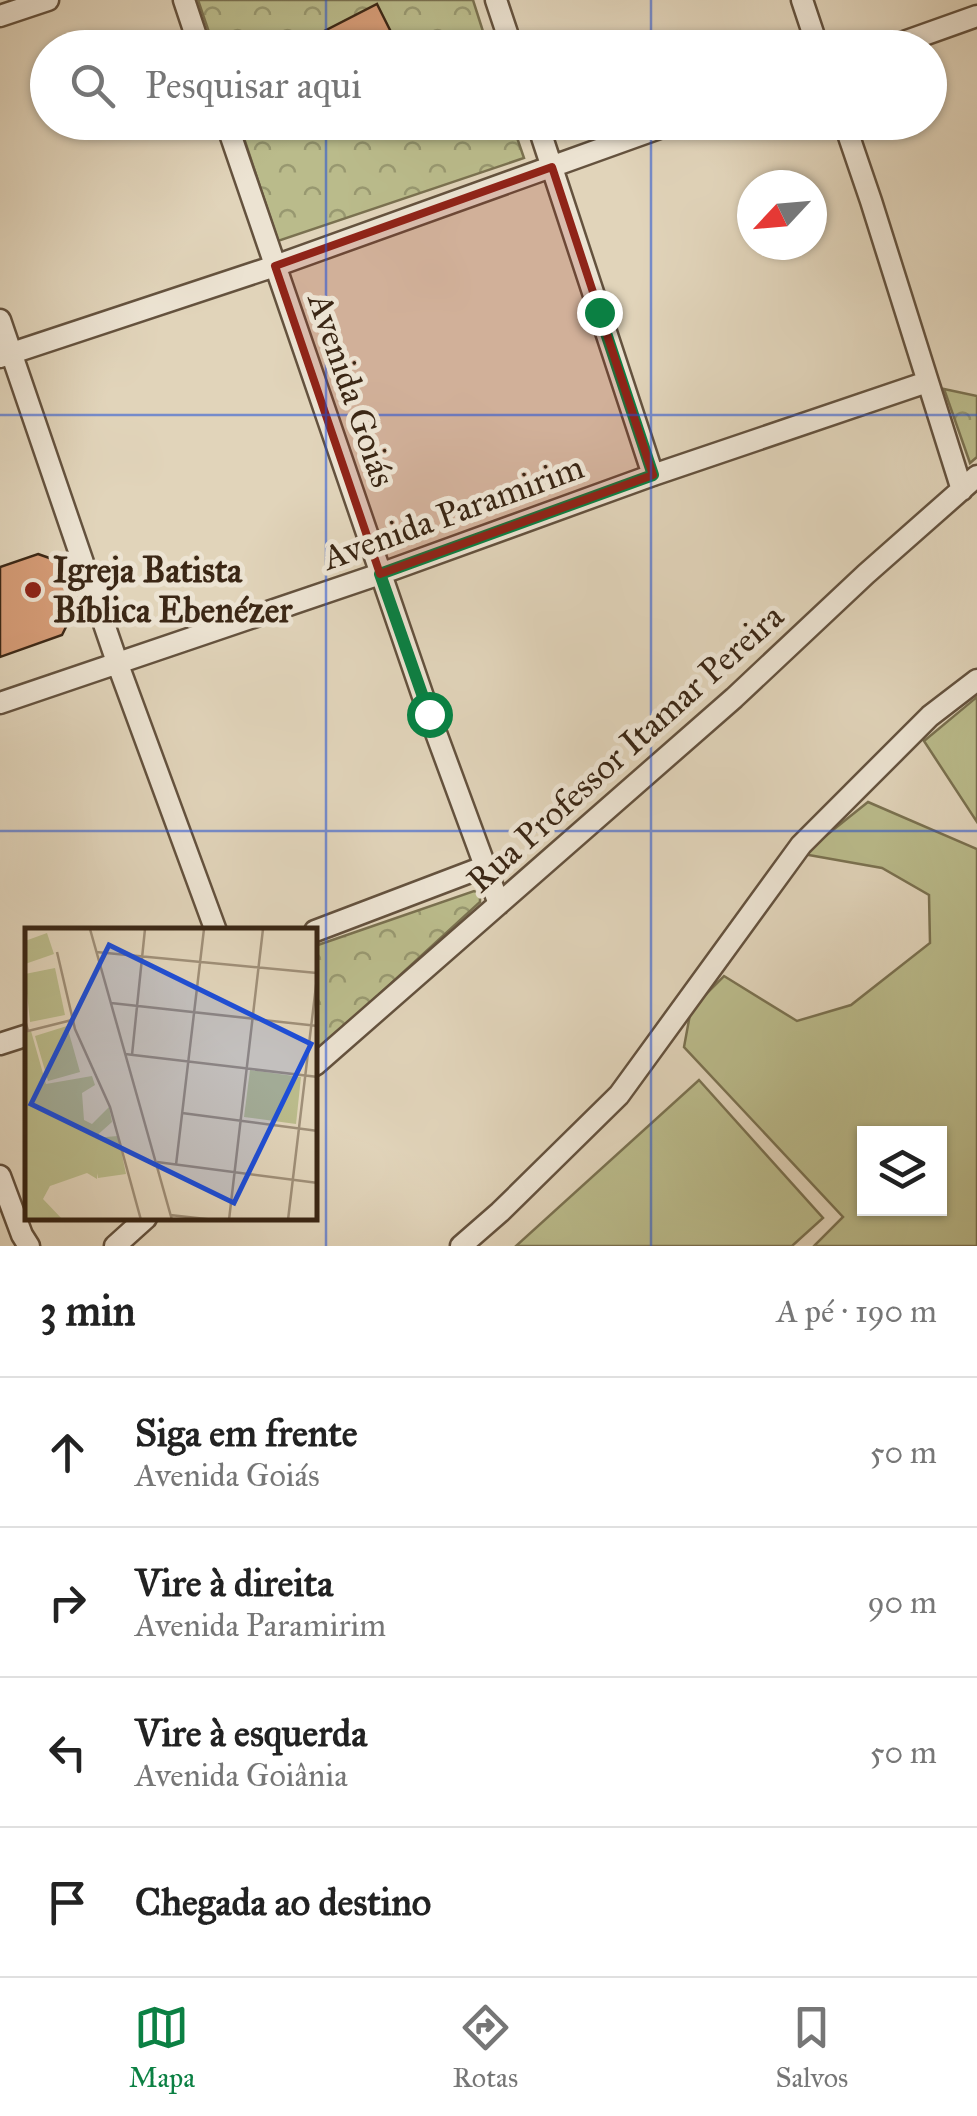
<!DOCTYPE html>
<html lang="pt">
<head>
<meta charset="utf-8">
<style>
	body { margin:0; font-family:"IM FELL Great Primer",serif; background:#f2f2f2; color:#222 }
	.controls { position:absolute; right:30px; bottom:30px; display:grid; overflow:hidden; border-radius:0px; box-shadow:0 2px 8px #0004 }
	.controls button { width:90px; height:90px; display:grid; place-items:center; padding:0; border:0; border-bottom:2px solid #e0e0e0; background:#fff; color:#222; font:50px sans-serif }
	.compass { position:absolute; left:737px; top:170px; width:90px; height:90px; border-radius:50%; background:#fff; box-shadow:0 2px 8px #0004; rotate:244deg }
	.stop { position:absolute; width:30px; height:30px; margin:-22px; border:8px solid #0b8043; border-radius:50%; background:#fff }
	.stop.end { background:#0b8043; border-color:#fff; box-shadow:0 2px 10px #0008 }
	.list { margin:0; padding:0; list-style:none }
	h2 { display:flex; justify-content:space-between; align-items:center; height:130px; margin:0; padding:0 40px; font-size:42px }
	h2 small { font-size:32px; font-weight:400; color:#767676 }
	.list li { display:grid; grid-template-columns:65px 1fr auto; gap:30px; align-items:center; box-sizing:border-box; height:150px; padding:0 40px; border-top:2px solid #e0e0e0 }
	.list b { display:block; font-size:38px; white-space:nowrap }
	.list p { margin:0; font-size:32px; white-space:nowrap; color:#767676 }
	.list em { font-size:32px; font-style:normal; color:#767676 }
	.icon { flex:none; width:55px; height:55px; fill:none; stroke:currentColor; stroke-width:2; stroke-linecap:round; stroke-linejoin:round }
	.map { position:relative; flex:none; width:977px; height:1246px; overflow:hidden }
	.search { position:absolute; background:#fff; box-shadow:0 2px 8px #0004; left:30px; right:30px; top:30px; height:110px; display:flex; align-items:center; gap:25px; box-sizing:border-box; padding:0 35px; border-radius:55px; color:#767676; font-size:38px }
	.sheet { height:730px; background:#fff }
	nav { display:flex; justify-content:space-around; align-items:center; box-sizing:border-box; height:140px; border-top:2px solid #e0e0e0; background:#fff; font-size:28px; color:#767676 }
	nav a { display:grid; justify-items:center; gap:5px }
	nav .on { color:#0b8043 }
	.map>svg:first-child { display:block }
</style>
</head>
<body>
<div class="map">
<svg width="977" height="1246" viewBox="0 0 977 1246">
	<defs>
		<pattern id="forest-crowns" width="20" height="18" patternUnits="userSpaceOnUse" patternTransform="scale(2.5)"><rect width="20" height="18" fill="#babb8b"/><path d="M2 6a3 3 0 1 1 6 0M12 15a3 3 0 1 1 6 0" fill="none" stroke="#989870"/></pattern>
	</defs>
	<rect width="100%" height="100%" fill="#e1d4ba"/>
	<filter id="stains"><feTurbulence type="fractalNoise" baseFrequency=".002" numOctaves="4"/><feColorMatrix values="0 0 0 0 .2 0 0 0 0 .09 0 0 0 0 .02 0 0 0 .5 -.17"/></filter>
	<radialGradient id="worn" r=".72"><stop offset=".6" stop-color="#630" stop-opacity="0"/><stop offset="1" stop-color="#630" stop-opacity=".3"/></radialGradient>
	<path fill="#babb8b" stroke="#7a7150" stroke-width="2.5" fill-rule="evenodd" d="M977,697V822L924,741Z
		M868,802L977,849V1246H814L843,1217L684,1047L691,1009L724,976L797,1021L851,1005L930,943L929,895L882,868L803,854ZM864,1134H940V1208H864Z
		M699,1080L823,1218L792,1246H516Z"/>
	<path fill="url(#forest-crowns)" stroke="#7a7150" stroke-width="2.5" d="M198,0H473L488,47H214Z
		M239,123H512L524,158L278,241Z
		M944,389L977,396V457L970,463Z
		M474,891L480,894V902L315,1053V946Z"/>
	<path fill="#d69c77" stroke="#3b2715" stroke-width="2.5" d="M377,4L399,48H304L301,43Z
		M38,554L58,561L73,613L62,635L0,657V567Z"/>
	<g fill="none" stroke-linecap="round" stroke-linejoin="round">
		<defs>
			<path id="minor" d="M184,0L200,48
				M496,0L512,48
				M802,0L818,48
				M0,16L48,0
				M887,48L977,16
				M226,122L429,714L499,904
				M537,122L653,475
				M844,122L871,201L962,490
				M0,320L117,662L216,931
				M0,357L275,266L676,122
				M0,703L380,574L653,475L927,382
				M315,931L486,866
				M0,1044L28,1035
				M315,1065L734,698L866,574L977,476
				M0,1176L22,1235L29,1246
				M115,1246L146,1218
				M461,1246L500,1212L619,1095L801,845L930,716L977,680"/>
		</defs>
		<use href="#minor" stroke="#64523e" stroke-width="25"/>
		<use href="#minor" stroke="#ece3d2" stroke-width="20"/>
	</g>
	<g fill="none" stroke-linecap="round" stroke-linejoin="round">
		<path stroke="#0b8043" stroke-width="12" d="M429,714L380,574L653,475L599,312"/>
	</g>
	<path fill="#8f2418" fill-opacity="0.2" stroke="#8f2418" stroke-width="8" stroke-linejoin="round" d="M552,167L653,475L380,574L275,266Z"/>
	<path fill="none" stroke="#1d4ed8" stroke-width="2.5" stroke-opacity="0.55" d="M326,0V48M651,0V48M326,122V1246M651,122V1246M0,415H977M0,831H977"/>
	<circle fill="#8f2418" stroke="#ece3d2" stroke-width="4" cx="33" cy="590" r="10"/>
	<g text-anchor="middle" stroke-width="10" stroke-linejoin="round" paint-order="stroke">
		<g font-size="35" fill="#3b2715" stroke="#ece3d2">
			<text transform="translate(352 390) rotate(71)" y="12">Avenida Goiás</text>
			<text transform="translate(453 512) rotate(-20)" y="12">Avenida Paramirim</text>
			<text transform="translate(625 748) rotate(-42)" y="12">Rua Professor Itamar Pereira</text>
		</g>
		<g font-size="35" font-weight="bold" fill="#3b2715" stroke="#ece3d2" text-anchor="start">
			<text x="53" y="582">Igreja Batista<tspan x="53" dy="40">Bíblica Ebenézer</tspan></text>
		</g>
	</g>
	<g transform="translate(25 928)">
		<rect width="292" height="292" fill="#e1d4ba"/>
		<path d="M22,5L29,26L0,36V13ZM30,40L40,87L5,94L0,46ZM42,98L55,144L23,153L10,108ZM6,103L21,156L67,148L70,157L57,165L59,192L67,196L84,179L87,194L69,210L93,208L101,246L73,250L72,245V251L62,245L25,258L18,271L38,292H0V105Z" fill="#babb8b"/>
		<path d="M225,142L276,149L271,196L219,189Z" fill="#babb8b"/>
		<path fill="none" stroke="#9f8f78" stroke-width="2.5" d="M65,1L147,292M32,24L50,101L85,179L116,292M71,24L292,45M86,75L293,98M0,92L3,103L47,92M100,126L293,149M107,127L120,1M157,185L293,203M132,234L293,255M151,237L179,1M145,287L190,292M204,292L238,1M263,292L293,41"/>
		<path fill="#1d4ed8" fill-opacity="0.15" stroke="#1d4ed8" stroke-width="5" d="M84,17L286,116L209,275L6,176Z"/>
		<rect width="292" height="292" fill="none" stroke="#3b2715" stroke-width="5"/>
	</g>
	<rect width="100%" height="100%" filter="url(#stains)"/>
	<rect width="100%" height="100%" fill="url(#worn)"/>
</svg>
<div class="controls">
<button><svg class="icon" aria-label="layers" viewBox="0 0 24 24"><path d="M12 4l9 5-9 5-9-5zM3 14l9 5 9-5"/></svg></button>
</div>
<svg class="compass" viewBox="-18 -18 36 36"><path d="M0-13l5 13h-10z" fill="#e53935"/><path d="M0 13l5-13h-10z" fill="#767676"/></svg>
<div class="stop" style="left:429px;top:714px"></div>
<div class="stop end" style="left:599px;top:312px"></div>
<div class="search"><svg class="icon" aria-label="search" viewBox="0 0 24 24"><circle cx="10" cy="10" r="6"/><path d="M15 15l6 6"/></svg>Pesquisar aqui</div>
</div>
<section class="sheet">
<h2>3 min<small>A pé · 190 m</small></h2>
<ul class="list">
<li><svg class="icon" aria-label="ahead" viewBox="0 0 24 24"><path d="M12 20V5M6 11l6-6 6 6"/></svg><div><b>Siga em frente</b><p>Avenida Goiás</p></div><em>50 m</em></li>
<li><svg class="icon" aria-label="right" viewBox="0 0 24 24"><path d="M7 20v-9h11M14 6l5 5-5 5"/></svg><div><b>Vire à direita</b><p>Avenida Paramirim</p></div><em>90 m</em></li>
<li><svg class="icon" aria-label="left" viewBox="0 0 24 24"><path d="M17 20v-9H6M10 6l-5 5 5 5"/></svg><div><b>Vire à esquerda</b><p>Avenida Goiânia</p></div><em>50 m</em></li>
<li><svg class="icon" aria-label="arrive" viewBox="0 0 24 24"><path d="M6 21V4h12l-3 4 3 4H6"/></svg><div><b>Chegada ao destino</b></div></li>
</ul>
</section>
<nav>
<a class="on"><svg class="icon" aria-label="map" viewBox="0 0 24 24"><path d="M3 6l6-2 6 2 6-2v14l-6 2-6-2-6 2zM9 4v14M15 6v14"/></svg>Mapa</a>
<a><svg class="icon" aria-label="directions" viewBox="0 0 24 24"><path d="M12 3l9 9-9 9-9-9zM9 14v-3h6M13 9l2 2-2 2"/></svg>Rotas</a>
<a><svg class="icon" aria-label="saved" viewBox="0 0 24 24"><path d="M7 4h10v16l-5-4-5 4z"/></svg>Salvos</a>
</nav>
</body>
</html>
